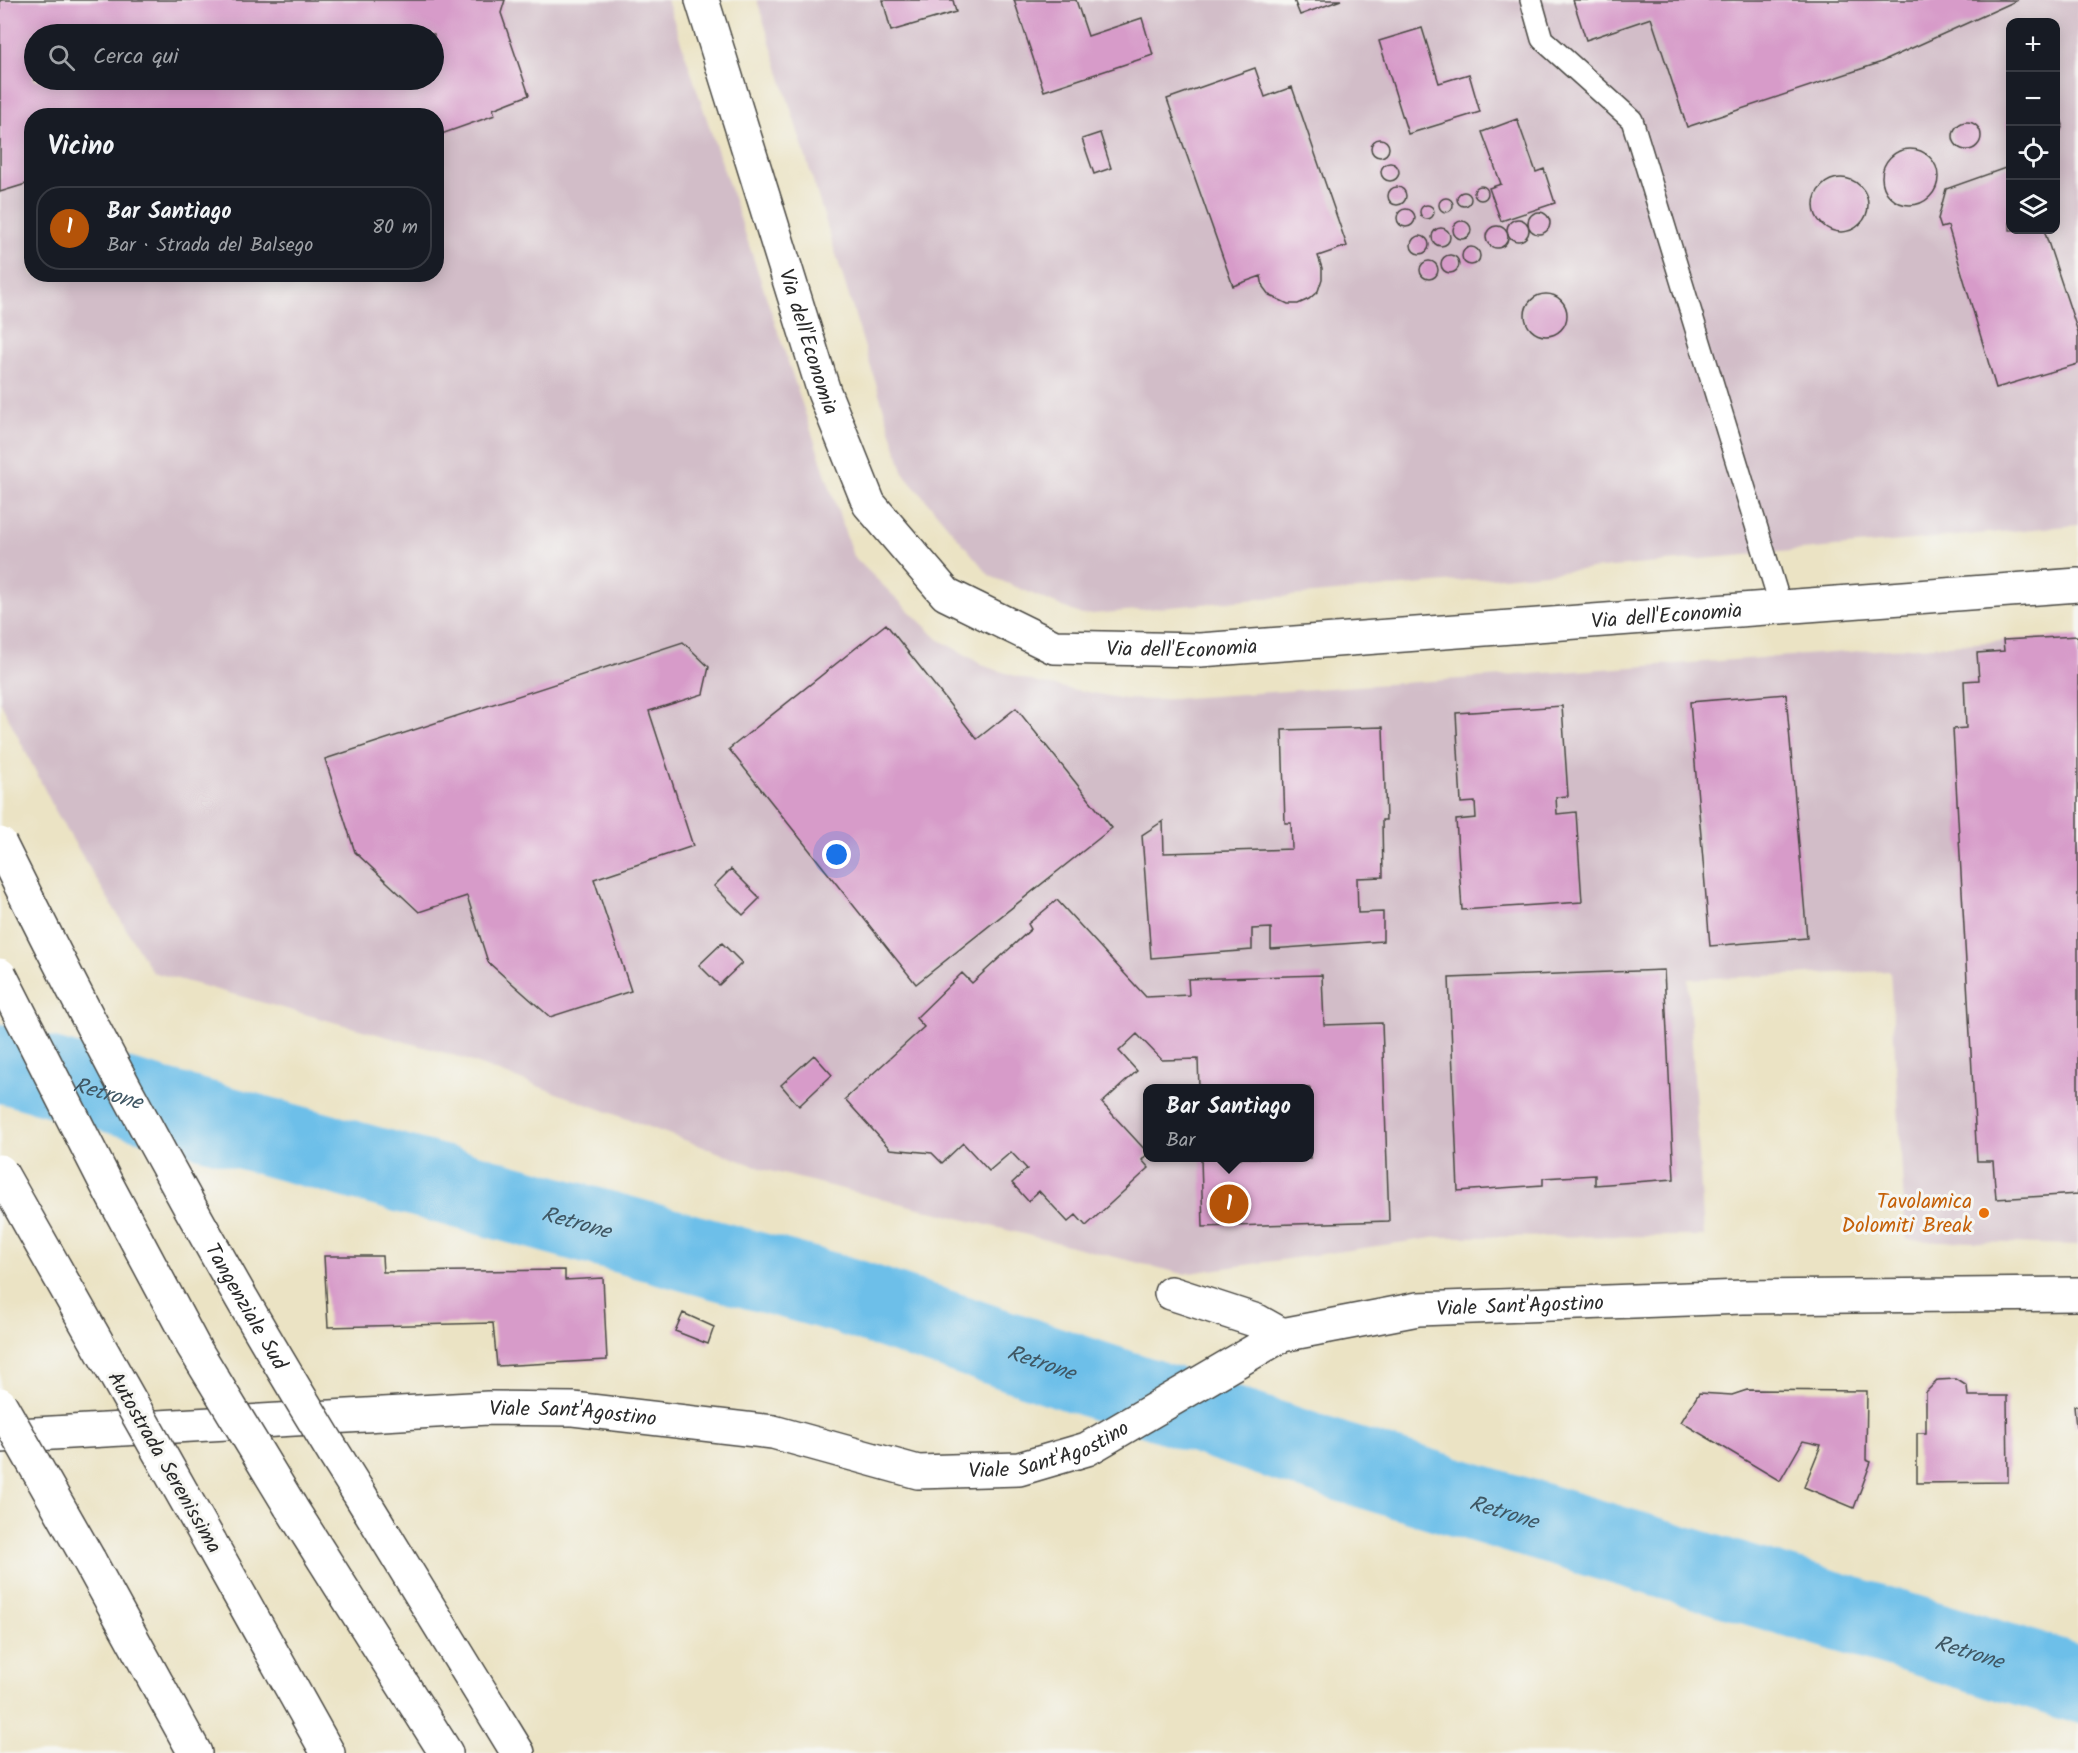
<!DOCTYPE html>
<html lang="it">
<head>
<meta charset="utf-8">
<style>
	body { margin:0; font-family:Kalam,sans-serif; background:#242831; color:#f1f3f6 }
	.controls { position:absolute; right:18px; top:18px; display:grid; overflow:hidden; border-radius:12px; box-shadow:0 3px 15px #0003 }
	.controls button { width:54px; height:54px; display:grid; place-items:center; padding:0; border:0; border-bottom:2px solid #363941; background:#171b24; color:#f1f3f6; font:30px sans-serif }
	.you { position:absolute; left:837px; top:855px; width:21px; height:21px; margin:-15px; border:4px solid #fff; border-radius:50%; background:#1a73e8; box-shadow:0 0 0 9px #1a73e833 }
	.badge { display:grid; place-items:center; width:39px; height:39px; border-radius:50%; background:#b45309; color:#fff; font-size:20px; font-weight:700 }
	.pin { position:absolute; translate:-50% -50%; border:3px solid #fff; box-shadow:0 2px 6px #0006 }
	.popup { position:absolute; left:1143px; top:1084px; width:171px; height:78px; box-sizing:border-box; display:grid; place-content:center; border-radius:12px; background:#171b24; filter:drop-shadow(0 2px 4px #0005); font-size:20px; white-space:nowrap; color:#9ea1a6 }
	.popup b { font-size:22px; color:#f1f3f6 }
	.popup::after { content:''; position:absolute; left:50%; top:100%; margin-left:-12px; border:12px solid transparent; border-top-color:#171b24 }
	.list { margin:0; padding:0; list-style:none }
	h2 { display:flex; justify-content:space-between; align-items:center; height:78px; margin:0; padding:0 24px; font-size:26px }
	h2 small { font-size:20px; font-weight:400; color:#9ea1a6 }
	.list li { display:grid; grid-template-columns:39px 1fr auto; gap:18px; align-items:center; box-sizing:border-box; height:84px; margin:0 12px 12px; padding:0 12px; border:2px solid #363941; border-radius:24px }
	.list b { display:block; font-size:22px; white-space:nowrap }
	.list p { margin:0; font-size:20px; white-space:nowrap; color:#9ea1a6 }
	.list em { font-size:20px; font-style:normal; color:#9ea1a6 }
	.icon { flex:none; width:33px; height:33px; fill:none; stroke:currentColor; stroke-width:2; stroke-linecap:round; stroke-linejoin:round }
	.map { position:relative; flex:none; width:2078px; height:1753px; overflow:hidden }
	.search { position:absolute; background:#171b24; box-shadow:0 3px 15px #0003; left:24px; top:24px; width:420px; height:66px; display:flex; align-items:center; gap:15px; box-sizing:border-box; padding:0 21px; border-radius:33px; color:#9ea1a6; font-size:22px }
	.panel { position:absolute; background:#171b24; box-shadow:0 3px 15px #0003; left:24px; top:108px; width:420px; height:174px; border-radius:24px }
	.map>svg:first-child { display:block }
</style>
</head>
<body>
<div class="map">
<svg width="2078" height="1753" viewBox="0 0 2078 1753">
	<rect width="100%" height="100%" fill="#f6f6f2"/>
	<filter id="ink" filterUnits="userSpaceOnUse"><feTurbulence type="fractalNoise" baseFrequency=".0167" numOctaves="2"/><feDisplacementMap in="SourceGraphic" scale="12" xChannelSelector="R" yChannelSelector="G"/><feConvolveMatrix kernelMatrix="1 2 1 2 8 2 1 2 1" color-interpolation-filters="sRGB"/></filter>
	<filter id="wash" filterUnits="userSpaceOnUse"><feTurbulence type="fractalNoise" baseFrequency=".008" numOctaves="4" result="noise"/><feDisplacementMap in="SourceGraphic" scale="24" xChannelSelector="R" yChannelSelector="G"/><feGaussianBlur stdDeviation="1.35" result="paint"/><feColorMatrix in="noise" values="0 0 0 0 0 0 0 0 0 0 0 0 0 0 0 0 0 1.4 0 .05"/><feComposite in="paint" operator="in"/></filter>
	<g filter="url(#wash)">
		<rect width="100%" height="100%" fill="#ebe3c4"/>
		<path fill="#d2bdc8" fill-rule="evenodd" d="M0,0H667L853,556L938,639L987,667L1038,683L1125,699L1156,700L2078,636V1245L1906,1240L1890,971L1688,979L1704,1236L1439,1237L1183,1274L766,1170L453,1055L152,972L56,812L0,701ZM34,34H434V80H34ZM32,116H436V274H32ZM1148,1088H1310V1158H1148Z
			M757,0H2078V525L1082,615L990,576L904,474ZM2010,22H2056V230H2010Z"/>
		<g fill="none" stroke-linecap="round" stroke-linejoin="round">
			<path stroke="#6dbfe9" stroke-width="78" id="s1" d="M0,1063L843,1295L1334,1460L2078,1684"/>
		</g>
		<g id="blocks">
			<path fill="#d79bc9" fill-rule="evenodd" d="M0,0H505L501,13L529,95L493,109L495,115L436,136V116H32L31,199L26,184L0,192ZM34,34H434V80H34Z
				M883,0H953L956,12L891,31Z
				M1014,0H1076L1088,36L1142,18L1153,55L1044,91Z
				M1294,0H1341L1300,15Z
				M1573,0H2018L1879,63L1687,127L1651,18L1586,40Z
				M1422,28L1439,83L1469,74L1480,112L1408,134L1379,41Z
				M1255,68L1265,97L1292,87L1347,246L1318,256L1322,268V279L1318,291L1309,299L1298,304H1288L1269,295L1263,287L1261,276L1233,286L1167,99Z
				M2056,104L2063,125L2056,143Z
				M2010,108V139L2006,124Z
				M1517,119L1536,172L1544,169L1555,203L1501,221L1489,188L1501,184L1482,132Z
				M1953 136a14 14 0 1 1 28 0a14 14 0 1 1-28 0Z
				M1100,133L1111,168L1094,174L1082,139Z
				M1371 148a9 9 0 1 1 18 0a9 9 0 1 1-18 0Z
				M1882 177a28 28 0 1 1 56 0a28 28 0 1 1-56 0Z
				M1381 172a9 9 0 1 1 18 0a9 9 0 1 1-18 0Z
				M2008,167L2010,168V230H2044L2078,332V364L1996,388L1948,226L1941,228L1938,219L1946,189Z
				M1814 205a27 27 0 1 1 54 0a27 27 0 1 1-54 0Z
				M1474 193a7 7 0 1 1 14 0a7 7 0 1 1-14 0Z
				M1388 196a9 9 0 1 1 18 0a9 9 0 1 1-18 0Z
				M1457 199a7 7 0 1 1 14 0a7 7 0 1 1-14 0Z
				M1439 205a7 7 0 1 1 14 0a7 7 0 1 1-14 0Z
				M1420 212a7 7 0 1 1 14 0a7 7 0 1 1-14 0Z
				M1397 218a9 9 0 1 1 18 0a9 9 0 1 1-18 0Z
				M1528 223a11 11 0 1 1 22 0a11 11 0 1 1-22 0Z
				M1507 230a11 11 0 1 1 22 0a11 11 0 1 1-22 0Z
				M1453 230a9 9 0 1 1 18 0a9 9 0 1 1-18 0Z
				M1486 237a11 11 0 1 1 22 0a11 11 0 1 1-22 0Z
				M1432 237a9 9 0 1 1 18 0a9 9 0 1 1-18 0Z
				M1411 245a9 9 0 1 1 18 0a9 9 0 1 1-18 0Z
				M1462 256a9 9 0 1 1 18 0a9 9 0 1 1-18 0Z
				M1441 264a9 9 0 1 1 18 0a9 9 0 1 1-18 0Z
				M1420 270a9 9 0 1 1 18 0a9 9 0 1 1-18 0Z
				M1525 315a21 21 0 1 1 42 0a21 21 0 1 1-42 0Z
				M886,624L977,739L1016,708L1112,828L916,984L729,749Z
				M2078,636V1194L1996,1199L1993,1161H1977L1953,729L1966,728L1964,681L1979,680L1977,653L2004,651L2003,640Z
				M683,642L709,667L703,694L649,711L693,846L594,879L631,991L550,1017L488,962L467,896L419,912L355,852L325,759Z
				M1786,694L1807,938L1710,946L1690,702Z
				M1562,706L1568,796L1556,797L1557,814L1576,812L1582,902L1462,910L1456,820L1476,818L1475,802L1461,803L1456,713Z
				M1383,727L1386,820H1382L1383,877L1357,878L1358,913L1383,912V941L1271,949V928L1252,929V950L1151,958L1142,835L1163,821L1164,853L1292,849L1291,823H1285L1282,730Z
				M731,869L760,898L743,915L714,886Z
				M1057,900L1146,997L1189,995L1188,979L1322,975L1324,1025L1382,1023L1389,1221L1203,1227L1201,1158H1310V1088H1199L1198,1059L1162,1060L1137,1034L1119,1051L1137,1071L1102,1103L1148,1153L1142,1160L1149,1168L1086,1226L1076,1215L1068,1222L1039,1191L1028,1201L1012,1183L1027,1169L1011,1152L989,1171L963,1143L942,1163L932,1153L890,1149L845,1099L924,1027L916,1018L962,973L972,983L1031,929L1028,924Z
				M722,943L742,963L719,985L699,965Z
				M1664,970L1674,1179L1595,1185V1175L1543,1178V1185L1458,1191L1449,978Z
				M814,1055L832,1075L799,1106L781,1085Z
				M324,1256H382L383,1272L565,1270V1280L603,1278L607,1360L497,1366L493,1323L328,1327Z
				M683,1313L714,1327L708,1344L675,1331Z
				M1956,1379L1967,1386L1968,1396H2007L2008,1482L1917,1483V1433H1926V1392L1938,1380Z
				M1747,1390L1867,1391L1866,1460L1871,1462L1854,1508L1804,1487L1821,1445L1803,1441L1780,1481L1681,1422L1699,1393L1732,1395Z
				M2074,1406H2078V1427H2076Z"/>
		</g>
	</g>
	<g filter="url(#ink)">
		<use href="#blocks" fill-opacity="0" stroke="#484742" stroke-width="1.5"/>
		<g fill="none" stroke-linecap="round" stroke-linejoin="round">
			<defs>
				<path id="lane" d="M1531,0L1542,39L1632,120L1781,607"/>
				<g id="street">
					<path id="s2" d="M702,0L824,392L869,504L946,594L1054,647L1200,650L2078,585"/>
					<path d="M1171,1293L1257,1321L1282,1335"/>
				</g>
				<g id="secondary">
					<path id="s3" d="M0,1436L488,1408L573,1409L773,1432L918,1472L1019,1469L1087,1449L1282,1335L1418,1309L1743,1297L2078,1294"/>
				</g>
				<path id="highway" d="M357,1490L518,1753
					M290,1506L446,1753
					M210,1542L328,1753
					M89,1560L195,1753"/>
			</defs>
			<use href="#lane" stroke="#484742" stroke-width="24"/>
			<use href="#street" stroke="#484742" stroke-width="36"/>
			<use href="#secondary" stroke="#484742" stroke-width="36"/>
			<use href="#highway" stroke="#484742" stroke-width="36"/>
			<use href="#lane" stroke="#fff" stroke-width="21"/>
			<use href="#street" stroke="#fff" stroke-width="33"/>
			<use href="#secondary" stroke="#fff" stroke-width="33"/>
			<use href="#highway" stroke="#fff" stroke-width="33"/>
			<defs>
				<g id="highway-bridge">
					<path id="s4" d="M0,844C109,1065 226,1282 357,1490"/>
					<path d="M0,975L107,1185L193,1346L290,1506"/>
					<path d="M0,1171L210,1542"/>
					<path d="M0,1404L89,1560"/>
				</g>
			</defs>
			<use href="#highway-bridge" stroke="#484742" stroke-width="36" stroke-linecap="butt"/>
			<use href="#highway-bridge" stroke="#fff" stroke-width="33"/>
		</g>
	</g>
	<circle fill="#e8710a" stroke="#f6f6f2" stroke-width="2" cx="1984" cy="1213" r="6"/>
	<g text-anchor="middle" stroke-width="6" stroke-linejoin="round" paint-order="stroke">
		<g font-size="21" fill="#2b2b2b" stroke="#f6f6f2">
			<text dy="7" stroke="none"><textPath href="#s2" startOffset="358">Via dell'Economia</textPath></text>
			<text dy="7" stroke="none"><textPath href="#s2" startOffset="1384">Via dell'Economia</textPath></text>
			<text dy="7" stroke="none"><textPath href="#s2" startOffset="898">Via dell'Economia</textPath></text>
			<text dy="7" stroke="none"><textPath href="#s3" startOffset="1564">Viale Sant'Agostino</textPath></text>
			<text dy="7" stroke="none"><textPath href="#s4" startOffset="524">Tangenziale Sud</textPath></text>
			<text dy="7" stroke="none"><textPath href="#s3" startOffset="574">Viale Sant'Agostino</textPath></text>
			<text dy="7" stroke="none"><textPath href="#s3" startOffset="1060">Viale Sant'Agostino</textPath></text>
			<text transform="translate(165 1462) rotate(60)" y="7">Autostrada Serenissima</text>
		</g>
		<g font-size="21" fill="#c56008" stroke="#f6f6f2" text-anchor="end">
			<text x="1972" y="1208">Tavolamica<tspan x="1972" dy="24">Dolomiti Break</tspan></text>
		</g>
		<g font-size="22" font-style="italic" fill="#3f5764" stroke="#f6f6f2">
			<text dy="8" stroke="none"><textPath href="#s1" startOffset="112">Retrone</textPath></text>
			<text dy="8" stroke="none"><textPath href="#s1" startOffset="598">Retrone</textPath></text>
			<text dy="8" stroke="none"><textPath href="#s1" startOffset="1084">Retrone</textPath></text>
			<text dy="8" stroke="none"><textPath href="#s1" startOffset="1570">Retrone</textPath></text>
			<text dy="8" stroke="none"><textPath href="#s1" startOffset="2056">Retrone</textPath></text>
		</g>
	</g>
</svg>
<div class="controls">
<button>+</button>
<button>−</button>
<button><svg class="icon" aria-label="locate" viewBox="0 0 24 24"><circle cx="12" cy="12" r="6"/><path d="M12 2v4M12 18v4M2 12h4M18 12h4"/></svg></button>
<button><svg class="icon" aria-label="layers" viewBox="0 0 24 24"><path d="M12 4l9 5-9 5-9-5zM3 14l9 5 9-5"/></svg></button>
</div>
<div class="you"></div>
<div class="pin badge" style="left:1229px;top:1204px">1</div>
<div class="popup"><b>Bar Santiago</b>Bar</div>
<div class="search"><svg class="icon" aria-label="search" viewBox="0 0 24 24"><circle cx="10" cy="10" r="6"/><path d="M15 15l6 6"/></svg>Cerca qui</div>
<section class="panel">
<h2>Vicino<small></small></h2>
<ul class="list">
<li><span class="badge">1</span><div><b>Bar Santiago</b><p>Bar · Strada del Balsego</p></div><em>80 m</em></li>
</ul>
</section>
</div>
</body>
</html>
